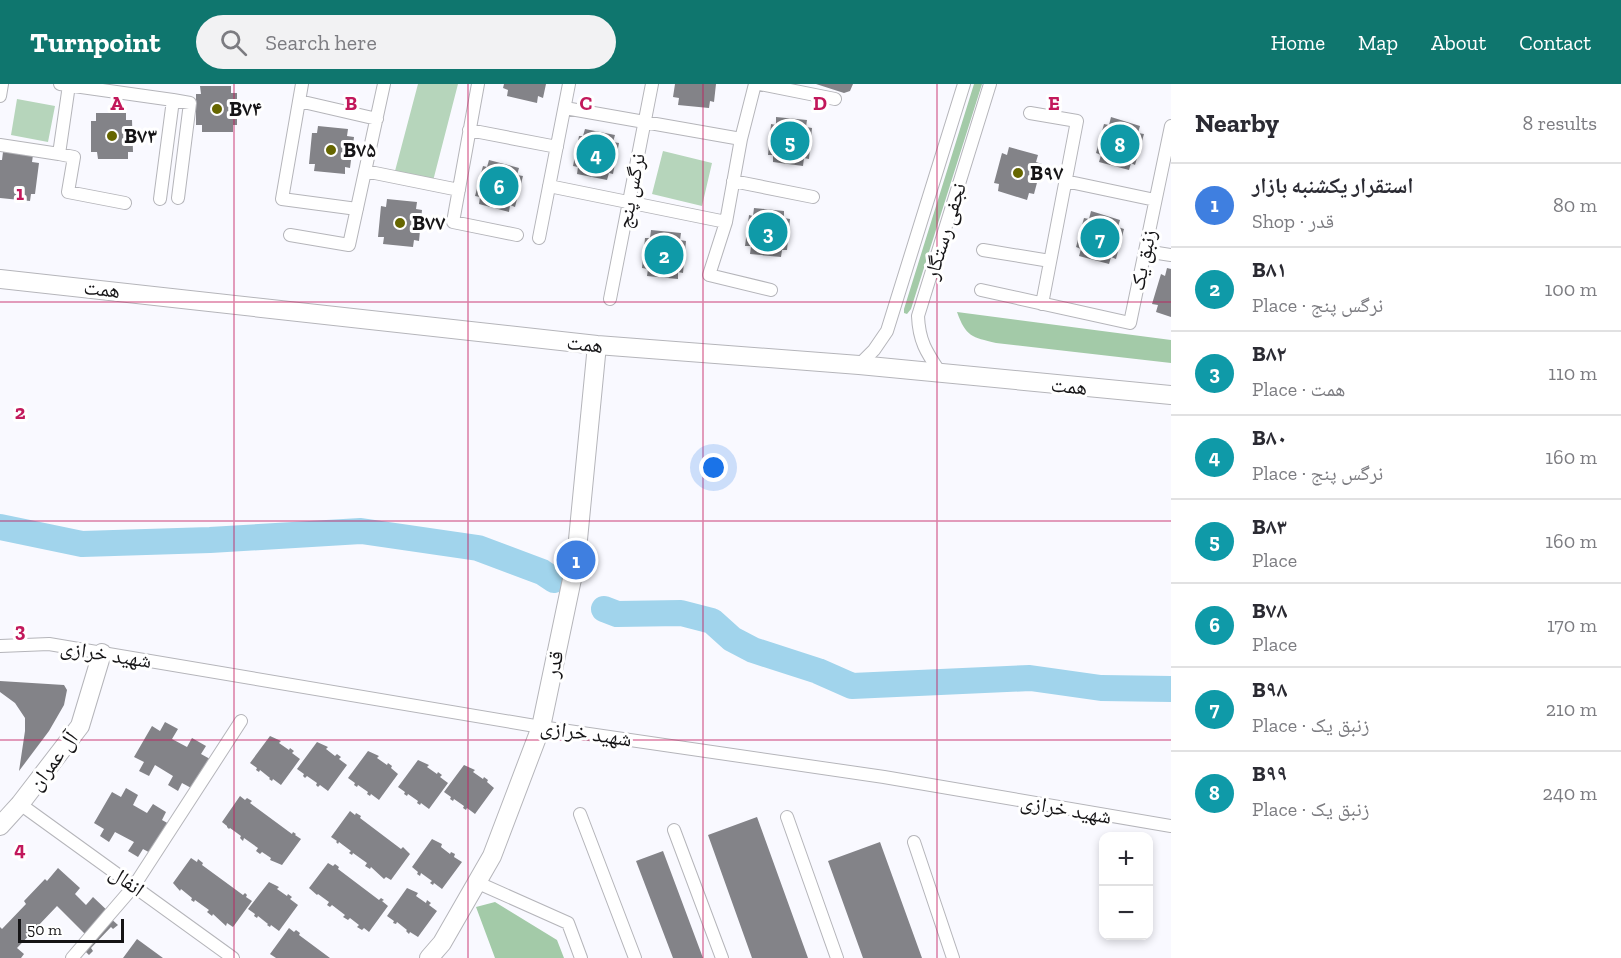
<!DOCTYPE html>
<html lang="en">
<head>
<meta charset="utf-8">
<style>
	body { margin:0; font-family:"Zilla Slab","Noto Naskh Arabic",serif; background:#f2f2f3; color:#2b2b33 }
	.controls { position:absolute; right:18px; bottom:18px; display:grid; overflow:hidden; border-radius:12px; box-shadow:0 3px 9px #0003 }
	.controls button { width:54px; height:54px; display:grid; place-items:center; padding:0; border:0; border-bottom:2px solid #e1e1e2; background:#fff; color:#2b2b33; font:30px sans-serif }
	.scale { position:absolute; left:18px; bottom:15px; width:106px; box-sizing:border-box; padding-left:6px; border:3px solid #151416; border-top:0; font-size:16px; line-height:21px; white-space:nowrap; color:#151416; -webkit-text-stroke:4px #fff; paint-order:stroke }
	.you { position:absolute; left:714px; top:384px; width:21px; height:21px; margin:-15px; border:4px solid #fff; border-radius:50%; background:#1a73e8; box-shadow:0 0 0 9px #1a73e833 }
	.badge { display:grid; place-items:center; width:39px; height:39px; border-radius:50%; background:#0f766e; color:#fff; font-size:20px; font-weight:700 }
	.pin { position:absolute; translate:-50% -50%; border:3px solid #fff; box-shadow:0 2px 6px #0006 }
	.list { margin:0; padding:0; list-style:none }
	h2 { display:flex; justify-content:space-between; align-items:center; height:78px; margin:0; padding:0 24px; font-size:26px }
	h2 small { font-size:20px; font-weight:400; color:#7c7c81 }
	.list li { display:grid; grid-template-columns:39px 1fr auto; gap:18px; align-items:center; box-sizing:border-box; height:84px; padding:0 24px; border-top:2px solid #e1e1e2 }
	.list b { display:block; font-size:22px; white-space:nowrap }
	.list p { margin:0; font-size:20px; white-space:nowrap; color:#7c7c81 }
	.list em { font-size:20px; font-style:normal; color:#7c7c81 }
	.icon { flex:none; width:33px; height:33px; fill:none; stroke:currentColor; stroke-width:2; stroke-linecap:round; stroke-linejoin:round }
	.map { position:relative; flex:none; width:1171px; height:874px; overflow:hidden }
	header { display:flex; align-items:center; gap:36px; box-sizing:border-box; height:84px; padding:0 30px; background:#0f766e; color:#fff }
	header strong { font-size:28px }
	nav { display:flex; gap:33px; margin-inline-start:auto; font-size:21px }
	.search { width:420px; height:54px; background:#f2f2f3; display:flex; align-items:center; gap:15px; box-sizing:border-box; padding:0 21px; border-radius:33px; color:#7c7c81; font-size:22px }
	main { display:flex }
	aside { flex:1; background:#fff }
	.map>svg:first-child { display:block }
</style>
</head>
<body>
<header>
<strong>Turnpoint</strong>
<div class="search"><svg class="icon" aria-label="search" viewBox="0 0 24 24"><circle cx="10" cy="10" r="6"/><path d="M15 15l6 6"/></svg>Search here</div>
<nav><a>Home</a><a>Map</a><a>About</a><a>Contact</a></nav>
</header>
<main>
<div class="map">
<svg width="1171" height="874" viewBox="0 0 1171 874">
	<rect width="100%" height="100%" fill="#f9f9ff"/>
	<path fill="#b6d5bb" d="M418,0H458L433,97L395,87Z
		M17,15L55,22L48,58L11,51Z
		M663,67L712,79L702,122L652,110Z"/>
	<path fill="#a3caa8" d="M974,0H982L911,225L907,230L904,229V225Z
		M957,228L1171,256V279L996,259C972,253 966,253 957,228Z
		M495,818L557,856L564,874H495L476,823Z"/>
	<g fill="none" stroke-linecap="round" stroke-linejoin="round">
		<path stroke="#a1d4ec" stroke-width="26" d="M0,443L82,460L210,456L361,447L478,464L542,488L554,496
			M604,525L617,530L681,529L712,537L732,555L753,566L818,587L852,602L1030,594L1101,604L1171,605"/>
	</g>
	<path fill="#838388" d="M504,0H546L543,14L538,12L537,19L507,12L508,6L503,4Z
		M675,0H716L714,18L710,17L709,24L678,21L679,14L673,13Z
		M816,0H853L850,7L844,9Z
		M200,2H231V9H237V41H233V48H202V41H196V10H201Z
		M96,29H126V36H132L133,68H128V75H98L97,68H91V37H96Z
		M776,33L807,36L806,43L812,44L809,75L804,74L803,82L773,78V71H768L771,40L776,41Z
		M1111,33L1140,42L1138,49L1144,50L1135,81L1131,79L1129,86L1099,78L1101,71L1096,69L1104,40L1109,41Z
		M318,42L348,45L347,52L354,53L350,84L345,83V90L314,87L315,80H309L312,49H317Z
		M585,45L615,51L613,58L619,59L613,90L609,89L607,96L577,90L578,83L573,82L579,52H583Z
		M1009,63L1038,71L1036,78L1042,80L1034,110L1029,109L1027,116L998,107L999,100L994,99L1002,69L1007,71Z
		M3,68L33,71L32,78L39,79L35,110H31L30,117L0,114V76H2Z
		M489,76L519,84L517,91L523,92L515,123L510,121L509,128L479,120L480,113L475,112L483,82L487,83Z
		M387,115L417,118L416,125L422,126L419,157L414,156L413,163L383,160L384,153H378L381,122L386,123Z
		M754,124L784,127V134L790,135L787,166H782L781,173L750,170L751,162H745L749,131L753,132Z
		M1091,127L1120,136L1118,143L1124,145L1116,175L1111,173L1109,180L1079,172L1081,165L1076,163L1084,134L1089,135Z
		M651,146L681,149L680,156L686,157L683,189L678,188V195L647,192L648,185L642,184L645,154H650Z
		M1167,184L1171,185V233L1156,228L1158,221L1152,220L1161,190L1165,192Z
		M0,597L64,601L67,606L64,621L49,647L19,687L25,647V634L15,619L0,608Z
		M165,638L178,645L172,655L187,663L192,654L206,662L201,670L210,675L193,705L182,699L178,707L168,701L173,692L155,681L149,692L139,687L144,678L134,673L152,642L160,647Z
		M270,652L281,657L279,659L289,666L290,664L294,667L292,669L300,675L281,701L273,695L272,697L269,695L270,694L260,686L259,688L256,686L257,684L250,679Z
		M317,658L328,663L326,665L335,672L337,670L341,673L339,675L347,681L328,707L320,701L318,703L316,701L317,699L307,692L305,694L303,692L304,690L297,685Z
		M368,667L379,672L377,674L387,681L388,679L392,682L391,684L398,690L379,716L371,710L370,712L367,710L368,708L358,701L357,703L354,701L355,699L348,694Z
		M418,676L429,681L427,683L437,690L438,688L442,691L440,693L448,699L429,725L421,719L420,721L417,719L418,717L408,710L407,712L404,710L405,708L398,703Z
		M464,681L475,686L473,688L483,695L484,693L488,696L487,698L494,704L475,730L467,724L466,726L463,724L464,722L454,715L453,717L450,715L451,713L444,708Z
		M126,704L138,711L133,721L147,729L153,720L166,728L162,736L171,741L154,771L143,765L138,773L128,767L134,758L115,748L109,758L100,752L104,745L94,739L112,708L121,713Z
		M240,712L245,716L247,714L252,717L250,719L292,750L293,748L296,750L295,751L301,755L282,781L270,776L271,774L262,768L260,770L256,767L258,764L244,754L243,757L240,754L241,752L230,744L229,745L227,743V742L222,738Z
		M350,727L355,731L356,729L361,732L360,734L401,765L403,763L410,770L391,796L386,793L384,795L371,783L370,785L365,782L367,779L353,769L352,771L349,769L351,767L339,758L338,760L336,758L337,757L331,753Z
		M757,733L808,874H752L708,751Z
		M432,755L442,760L441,763L450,770L451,768L455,770L454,773L462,778L442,805L434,799L433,801L430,799L432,797L421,789L420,792L417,790L418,788L412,783Z
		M880,758L922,874H863L828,777Z
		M663,767L703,874H673L636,777Z
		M191,774L197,778L198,775L203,779L202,781L243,811L245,809L247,811L246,813L252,817L233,843L227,839L226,842L213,830L212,832L207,828L209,826L195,816L194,818L191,816L192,814L181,805L180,807L173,799Z
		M328,779L333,782L335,780L339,783L338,785L379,816L381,814L384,816L382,817L388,822L369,848L364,844L362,846L357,843L359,841L350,834L348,836L343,833L345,831L332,821L330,823L327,821L329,818L318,810L317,811L309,804Z
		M58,784L80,804L75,810L86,821L93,813L111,830L109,833L118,841L113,845L111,843L91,864L93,867L89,871L80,862L82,860L79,857L85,850L57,822L17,864L24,870L21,874H0V843L2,845L26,820L24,817L45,795L47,797Z
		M269,798L279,803L277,805L287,812L288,810L292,813L290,815L298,821L279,847L271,841L270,843L267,841L268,840L258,832L257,834L254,832L255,830L248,825Z
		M407,804L418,809L416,812L426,819L427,816L431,819L429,821L437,827L418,853L410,848L409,850L406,847L407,846L397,838L396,840L393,839L394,837L387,832Z
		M289,844L294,848L296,846L300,849L299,851L330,874H276L270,870Z
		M137,855L163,874H123Z"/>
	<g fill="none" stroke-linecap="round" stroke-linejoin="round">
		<defs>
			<path id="street" d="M60,0L173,16L160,115
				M302,0L282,115L357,125
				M478,0L453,138L517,151
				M755,0L741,55L726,138L709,191L771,206
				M760,0L835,15
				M0,12L2,0
				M173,16L190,19L178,114
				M299,17L377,35
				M565,24L741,55
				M1030,29L1077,37L1042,220
				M469,46L557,63
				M0,61L59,70L69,1
				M59,70L74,73L68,108L125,119
				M365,87L459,106
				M733,97L813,113
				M1065,97L1155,116
				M549,102L726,138
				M290,151L349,161L384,0
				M539,154L569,0
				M983,166L1050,177
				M1145,167L1171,171
				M981,206L1130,239L1171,42
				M610,215L652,0
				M859,281L874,266L887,247L964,0
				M941,290C927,269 919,258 918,232L990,0
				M0,562L49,560L541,643L884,693L1171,742
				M20,720L233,874
				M580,730L635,874
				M787,733L837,874
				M674,746L722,874
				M914,758L953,874
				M476,798L568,839L581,874
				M72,874L134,802L241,637"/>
			<path id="secondary" d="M0,195L597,261L859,281L1171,311
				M0,742L20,720L80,642L102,569
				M429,874L442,859L492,772L541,643L576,476L597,261"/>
		</defs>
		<use href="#street" stroke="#b5b5ba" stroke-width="14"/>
		<use href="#secondary" stroke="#b5b5ba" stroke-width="20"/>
		<use href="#street" stroke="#fff" stroke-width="12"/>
		<use href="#secondary" stroke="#fff" stroke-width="18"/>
	</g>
	<path fill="none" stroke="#c2185b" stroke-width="1.5" stroke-opacity="0.55" d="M234,0V874M468,0V874M703,0V874M937,0V874M0,218H1171M0,437H1171M0,656H1171"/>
	<g fill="#660" stroke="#fff" stroke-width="2">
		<circle cx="217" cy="25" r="6"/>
		<circle cx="112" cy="52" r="6"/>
		<circle cx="331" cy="66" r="6"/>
		<circle cx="1018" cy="89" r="6"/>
		<circle cx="400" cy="139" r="6"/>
	</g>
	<g text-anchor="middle" stroke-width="6" stroke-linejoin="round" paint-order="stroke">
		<g font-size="21" font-weight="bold" fill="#151416" stroke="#fff" text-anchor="start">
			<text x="229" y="32">B۷۴</text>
			<text x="124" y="59">B۷۳</text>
			<text x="343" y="73">B۷۵</text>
			<text x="1030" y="96">B۹۷</text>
			<text x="412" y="146">B۷۷</text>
		</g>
		<g font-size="21" fill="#151416" stroke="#fff">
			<text transform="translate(631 107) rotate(-79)" y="7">نرگس پنج</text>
			<text transform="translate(945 147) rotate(-73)" y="7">نجفی رستگار</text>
			<text transform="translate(1143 176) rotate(-78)" y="7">زنبق یک</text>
			<text transform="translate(102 205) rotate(6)" y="7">همت</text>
			<text transform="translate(585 260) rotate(6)" y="7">همت</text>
			<text transform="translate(1069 302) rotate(5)" y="7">همت</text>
			<text transform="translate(106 570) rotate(9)" y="7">شهید خرازی</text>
			<text transform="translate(554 580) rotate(-78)" y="7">قدر</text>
			<text transform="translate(586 649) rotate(8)" y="7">شهید خرازی</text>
			<text transform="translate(53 677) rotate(-53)" y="7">آل عمران</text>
			<text transform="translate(1066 725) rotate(10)" y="7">شهید خرازی</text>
			<text transform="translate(127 797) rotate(36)" y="7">انفال</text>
		</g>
	</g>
	<g font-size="20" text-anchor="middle" font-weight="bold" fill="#c2185b" stroke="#fff" stroke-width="6" stroke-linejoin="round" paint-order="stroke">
		<text x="117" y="26">A</text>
		<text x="351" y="26">B</text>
		<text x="586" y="26">C</text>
		<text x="820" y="26">D</text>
		<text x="1054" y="26">E</text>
		<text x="20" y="116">1</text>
		<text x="20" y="335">2</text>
		<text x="20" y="553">3</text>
		<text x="20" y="772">4</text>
	</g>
</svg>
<div class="controls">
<button>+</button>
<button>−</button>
</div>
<div class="scale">50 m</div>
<div class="you"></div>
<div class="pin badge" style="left:576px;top:476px;background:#3f7fe0">1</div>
<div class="pin badge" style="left:664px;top:171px;background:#0f9aa8">2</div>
<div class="pin badge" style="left:768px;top:148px;background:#0f9aa8">3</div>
<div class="pin badge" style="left:596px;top:70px;background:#0f9aa8">4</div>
<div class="pin badge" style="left:790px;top:57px;background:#0f9aa8">5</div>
<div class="pin badge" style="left:499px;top:102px;background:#0f9aa8">6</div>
<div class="pin badge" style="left:1100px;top:154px;background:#0f9aa8">7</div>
<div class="pin badge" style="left:1120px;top:60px;background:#0f9aa8">8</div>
</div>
<aside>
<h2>Nearby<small>8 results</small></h2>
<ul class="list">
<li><span class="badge" style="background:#3f7fe0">1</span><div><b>استقرار یکشنبه بازار</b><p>Shop · قدر</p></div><em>80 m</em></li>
<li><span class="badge" style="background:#0f9aa8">2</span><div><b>B۸۱</b><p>Place · نرگس پنج</p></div><em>100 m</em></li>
<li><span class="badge" style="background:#0f9aa8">3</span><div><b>B۸۲</b><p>Place · همت</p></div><em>110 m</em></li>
<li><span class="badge" style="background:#0f9aa8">4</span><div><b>B۸۰</b><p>Place · نرگس پنج</p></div><em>160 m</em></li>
<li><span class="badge" style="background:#0f9aa8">5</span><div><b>B۸۳</b><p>Place</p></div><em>160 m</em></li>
<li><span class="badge" style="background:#0f9aa8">6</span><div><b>B۷۸</b><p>Place</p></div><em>170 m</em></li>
<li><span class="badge" style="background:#0f9aa8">7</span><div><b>B۹۸</b><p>Place · زنبق یک</p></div><em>210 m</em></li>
<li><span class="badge" style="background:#0f9aa8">8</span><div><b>B۹۹</b><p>Place · زنبق یک</p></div><em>240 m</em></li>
</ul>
</aside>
</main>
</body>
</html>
